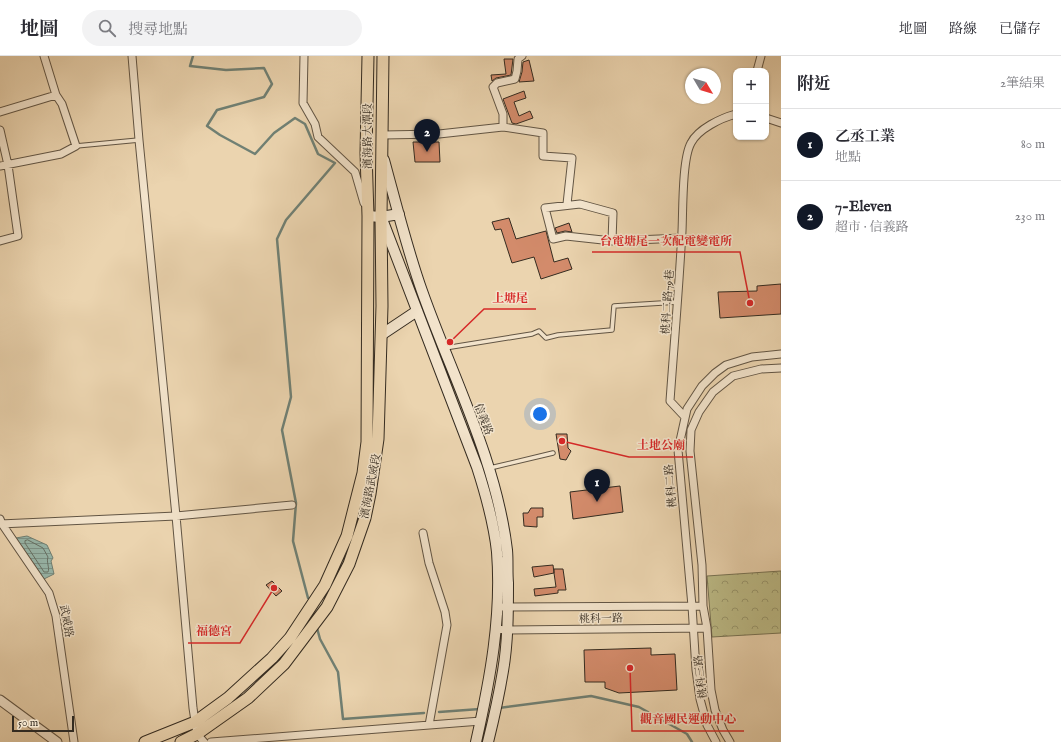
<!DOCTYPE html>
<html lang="zh-TW">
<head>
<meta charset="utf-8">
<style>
	body { margin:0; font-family:"IM FELL English","Noto Serif TC",serif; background:#f2f2f3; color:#2b2b33 }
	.controls { position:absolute; right:12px; top:12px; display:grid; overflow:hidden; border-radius:8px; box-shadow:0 1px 3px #0004 }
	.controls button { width:36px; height:36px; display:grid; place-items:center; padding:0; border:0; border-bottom:1px solid #e1e1e2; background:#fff; color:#2b2b33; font:20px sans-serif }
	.compass { position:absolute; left:685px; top:12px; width:36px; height:36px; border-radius:50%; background:#fff; box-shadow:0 1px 3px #0004; rotate:128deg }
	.scale { position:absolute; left:12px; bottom:10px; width:62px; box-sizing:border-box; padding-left:4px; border:2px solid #342b20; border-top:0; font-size:11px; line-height:14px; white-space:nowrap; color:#342b20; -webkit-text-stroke:3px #f2e3cb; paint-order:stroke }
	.you { position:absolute; left:540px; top:358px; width:14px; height:14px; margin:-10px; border:3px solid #fff; border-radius:50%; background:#1a73e8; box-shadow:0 0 0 6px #1a73e833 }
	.badge { display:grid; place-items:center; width:26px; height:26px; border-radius:50%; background:#111827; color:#fff; font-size:13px; font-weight:700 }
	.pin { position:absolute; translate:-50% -33px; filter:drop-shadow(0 1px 2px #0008) }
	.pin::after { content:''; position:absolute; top:21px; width:14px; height:12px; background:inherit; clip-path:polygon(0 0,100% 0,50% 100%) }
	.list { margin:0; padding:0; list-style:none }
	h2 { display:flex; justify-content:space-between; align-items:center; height:52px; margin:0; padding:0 16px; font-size:17px }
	h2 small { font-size:13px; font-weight:400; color:#7c7c81 }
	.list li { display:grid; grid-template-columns:26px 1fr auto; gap:12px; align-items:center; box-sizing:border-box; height:72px; padding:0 16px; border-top:1px solid #e1e1e2 }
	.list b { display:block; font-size:15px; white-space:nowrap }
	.list p { margin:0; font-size:13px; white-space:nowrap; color:#7c7c81 }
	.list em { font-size:13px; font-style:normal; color:#7c7c81 }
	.icon { flex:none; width:22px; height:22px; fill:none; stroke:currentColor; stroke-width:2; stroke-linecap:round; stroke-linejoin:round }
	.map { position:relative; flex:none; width:781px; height:686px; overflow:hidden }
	header { display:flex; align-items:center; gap:24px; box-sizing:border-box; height:56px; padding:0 20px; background:#fff; border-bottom:1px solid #e1e1e2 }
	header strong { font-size:19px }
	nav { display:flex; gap:22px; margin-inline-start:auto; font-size:14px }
	.search { width:280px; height:36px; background:#f2f2f3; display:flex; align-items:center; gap:10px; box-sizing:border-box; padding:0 14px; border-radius:22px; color:#7c7c81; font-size:15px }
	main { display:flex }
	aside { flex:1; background:#fff }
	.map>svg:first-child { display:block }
</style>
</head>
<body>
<header>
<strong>地圖</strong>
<div class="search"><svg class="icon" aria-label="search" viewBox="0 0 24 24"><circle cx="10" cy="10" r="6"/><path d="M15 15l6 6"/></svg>搜尋地點</div>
<nav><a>地圖</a><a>路線</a><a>已儲存</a></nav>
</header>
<main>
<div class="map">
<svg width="781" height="686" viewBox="0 0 781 686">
	<defs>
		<pattern id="park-crowns" width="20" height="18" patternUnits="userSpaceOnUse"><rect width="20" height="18" fill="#bcbb87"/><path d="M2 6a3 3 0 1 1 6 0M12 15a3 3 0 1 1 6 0" fill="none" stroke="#9a986e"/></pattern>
		<pattern id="water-rules" width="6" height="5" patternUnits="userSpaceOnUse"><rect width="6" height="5" fill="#98b8ac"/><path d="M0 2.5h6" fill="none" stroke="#7d968c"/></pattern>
	</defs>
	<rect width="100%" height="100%" fill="#ebd4af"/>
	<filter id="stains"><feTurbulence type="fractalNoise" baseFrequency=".005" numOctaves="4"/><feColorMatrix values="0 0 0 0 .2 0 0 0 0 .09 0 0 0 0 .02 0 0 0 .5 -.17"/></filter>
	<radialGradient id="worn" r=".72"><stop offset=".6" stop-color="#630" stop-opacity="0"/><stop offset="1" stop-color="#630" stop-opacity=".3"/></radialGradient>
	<path fill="url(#park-crowns)" stroke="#787354" d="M781,515V577L712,581L707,520Z"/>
	<path fill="url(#water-rules)" stroke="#708074" d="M27,480L47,489L53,502L51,505L54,518L44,523L16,482Z"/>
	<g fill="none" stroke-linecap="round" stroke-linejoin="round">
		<path stroke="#667266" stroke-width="1" d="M28,484L43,492L48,501C46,506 50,512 48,516H44L25,487V485Z"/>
		<path stroke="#708074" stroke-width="2.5" d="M193,0L190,10L226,14L264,12L272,28L264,41L217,54L207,70L220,79L255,98L274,77L295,62L305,68L318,98L335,107L286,164L277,183L291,341L282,374L296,447L293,485L308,542
			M317,572L320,583L338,616L343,663L424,657
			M499,652L591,640L639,651L687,678L692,686
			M439,656L480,653"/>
	</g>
	<path fill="#d38b6b" stroke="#342b20" d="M504,3H513L511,19L496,22L492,25L491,19L506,18Z
		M529,4L534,25L519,26L522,16L523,6Z
		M524,35L526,42L514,46L519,60L530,55L533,62L516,68L512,67L503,43Z
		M413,86H439L440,106H415Z
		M509,162L516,183L546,175L554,206L568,202L572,213L541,223L534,201L512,207L501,173L495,174L492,166Z
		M569,167L572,176L565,175L557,177L555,172Z
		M781,228V258L720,262L718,236L757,235V230Z
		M556,378H567L568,392L571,395L566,404L560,403Z
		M620,430L623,456L573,463L570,436Z
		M531,452H543V461H537V471L524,470L523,457H528Z
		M553,509L554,517V513H563L566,534H558V537L535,540L534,533L556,531L554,517L534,521L532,511Z
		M272,525L282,535L276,540L266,529Z
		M651,592V599L675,598L677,634L619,637L605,632V626H585L584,594Z"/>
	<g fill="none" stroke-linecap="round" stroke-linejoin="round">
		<defs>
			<path id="service" d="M76,90L139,84
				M445,292L532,278L539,275L546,282L558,279L612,274L614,250L678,246
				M490,412L553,397"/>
			<path id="minor" d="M132,0L139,84L176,460L193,652L197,678L204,686
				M304,0L303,47L315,68L318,81L355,116L364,147
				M522,0L518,3L517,15L515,23L497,27L493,31L503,58V71L543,77V100L572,102L567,148
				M757,15L761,0
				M0,56L56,39
				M766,62L781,67
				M0,74L8,109L18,180L0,185
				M383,79L439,78L503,71
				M0,110L61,98L76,90L62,48L56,39L44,0
				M612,185L613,157L580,148L545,152L553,183L566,180L612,185L682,182
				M685,361L670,345C674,289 679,232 682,175C683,155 682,103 691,87C698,73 721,62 736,58
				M0,463L2,468L49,537L56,560L74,686
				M0,468L176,460L292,449
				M423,477L429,507L445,556L447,569L429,669
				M503,551L703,550
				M495,573L507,574L707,572
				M211,686L481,665
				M716,686L707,669L700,643L696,614L692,550L678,394L687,353L702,330L715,317L726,309L752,301L781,298
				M730,686L723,674L715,654L711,634L707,572L703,550L702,509L690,395L691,374L699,356L713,336L733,320L761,313L781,312"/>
			<path id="tertiary" d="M0,644L57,686"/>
			<path id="secondary" d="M384,104C396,148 407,193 422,235C452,320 496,403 507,494C508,505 507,516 508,527C508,556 508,586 503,615C499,639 494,662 488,686
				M368,160L381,161L399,158
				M382,163L477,411C486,439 494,467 497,496C502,560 490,624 476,686
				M381,279L417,255"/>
			<path id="primary" d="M145,686L195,666L228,642L272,602L290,582L325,529L347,480L363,417L367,386L368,160L366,97L368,0
				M181,686L197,678L248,642L284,608L327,551L349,508L365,462L370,438L378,383L382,250L381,161L383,0"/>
		</defs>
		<use href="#service" stroke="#625544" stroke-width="5.5"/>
		<use href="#minor" stroke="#625544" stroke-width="9"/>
		<use href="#tertiary" stroke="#625544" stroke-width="11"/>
		<use href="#secondary" stroke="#342b20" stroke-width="12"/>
		<use href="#primary" stroke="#342b20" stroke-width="13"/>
		<use href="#service" stroke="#f2e3cb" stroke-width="3.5"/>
		<use href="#minor" stroke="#f2e3cb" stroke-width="7"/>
		<use href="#tertiary" stroke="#f2e3cb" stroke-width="9"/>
		<use href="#secondary" stroke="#f2e3cb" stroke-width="10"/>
		<use href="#primary" stroke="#ebd4af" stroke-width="11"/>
	</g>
	<g text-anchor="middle" stroke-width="3" stroke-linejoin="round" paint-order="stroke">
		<g font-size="11" fill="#342b20" stroke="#f2e3cb">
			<text transform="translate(367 80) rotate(-90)" y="4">濱海路大潭段</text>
			<text transform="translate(667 246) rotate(-86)" y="4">桃科二路79巷</text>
			<text transform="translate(484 363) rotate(69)" y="4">信義路</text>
			<text transform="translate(370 430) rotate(-79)" y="4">濱海路武威段</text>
			<text transform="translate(670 430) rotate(-95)" y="4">桃科二路</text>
			<text transform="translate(601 562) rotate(-1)" y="4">桃科一路</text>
			<text transform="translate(67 565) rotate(79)" y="4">武威路</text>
			<text transform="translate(700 621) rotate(-97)" y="4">桃科三路</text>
		</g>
	</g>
	<path fill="none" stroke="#d62828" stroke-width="1.5" d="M750 247L740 196H592M450 286L484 253H536M562 385L629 401H693M274 532L240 587H188M630 612L632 675H744"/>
	<g fill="#d62828" stroke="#f2e3cb" stroke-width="1.5">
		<circle cx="750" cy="247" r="4"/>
		<circle cx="450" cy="286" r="4"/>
		<circle cx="562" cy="385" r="4"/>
		<circle cx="274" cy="532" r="4"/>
		<circle cx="630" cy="612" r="4"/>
	</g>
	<g font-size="12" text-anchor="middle" font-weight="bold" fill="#d62828" stroke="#f2e3cb" stroke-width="3" stroke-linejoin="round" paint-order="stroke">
		<text x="666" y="189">台電塘尾一次配電變電所</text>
		<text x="510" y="246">上塘尾</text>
		<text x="661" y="393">土地公廟</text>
		<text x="214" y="579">福德宮</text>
		<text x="688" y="667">觀音國民運動中心</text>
	</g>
	<rect width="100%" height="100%" filter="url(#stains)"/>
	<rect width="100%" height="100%" fill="url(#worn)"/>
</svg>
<div class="controls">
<button>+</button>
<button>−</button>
</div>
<svg class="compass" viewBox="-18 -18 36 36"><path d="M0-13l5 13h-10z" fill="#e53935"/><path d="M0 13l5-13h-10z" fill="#7c7c81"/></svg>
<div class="scale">50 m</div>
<div class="you"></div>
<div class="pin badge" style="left:597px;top:446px">1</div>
<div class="pin badge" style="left:427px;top:96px">2</div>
</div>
<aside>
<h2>附近<small>2筆結果</small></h2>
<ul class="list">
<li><span class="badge">1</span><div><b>乙丞工業</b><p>地點</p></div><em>80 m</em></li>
<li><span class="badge">2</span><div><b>7-Eleven</b><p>超市 · 信義路</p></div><em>230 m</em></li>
</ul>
</aside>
</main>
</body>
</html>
